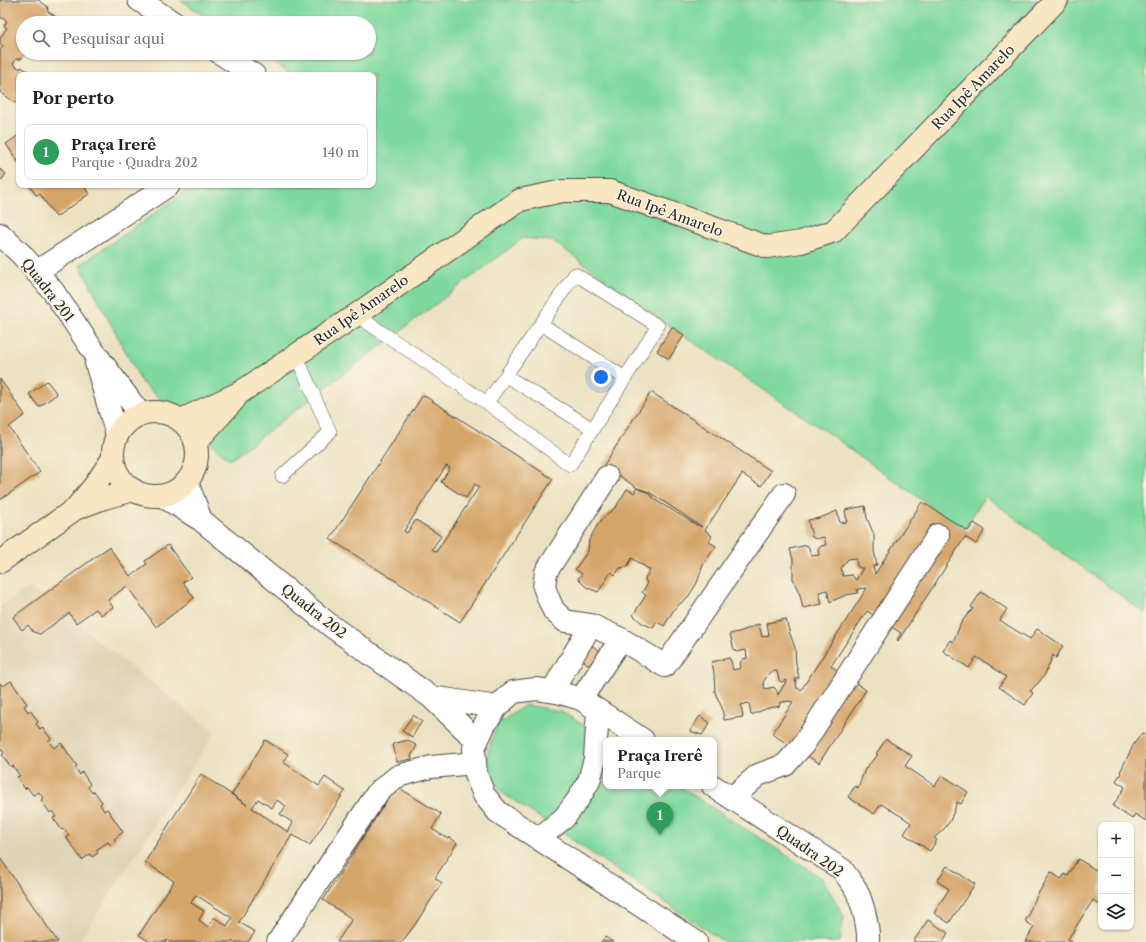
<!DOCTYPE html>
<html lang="pt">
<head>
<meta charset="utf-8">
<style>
	body { margin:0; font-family:"Libre Caslon Text",serif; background:#f2f2f2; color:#222 }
	.controls { position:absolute; right:12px; bottom:12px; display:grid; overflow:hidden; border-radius:8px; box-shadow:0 1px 3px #0004 }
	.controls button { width:36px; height:36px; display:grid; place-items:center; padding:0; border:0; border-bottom:1px solid #e0e0e0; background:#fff; color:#222; font:20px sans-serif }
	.you { position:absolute; left:601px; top:377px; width:14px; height:14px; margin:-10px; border:3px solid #fff; border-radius:50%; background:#1a73e8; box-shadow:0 0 0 6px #1a73e833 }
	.badge { display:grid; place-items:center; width:26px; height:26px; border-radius:50%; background:#0b8043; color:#fff; font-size:13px; font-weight:700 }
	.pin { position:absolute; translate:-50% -33px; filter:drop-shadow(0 1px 2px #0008) }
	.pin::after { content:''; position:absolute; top:21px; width:14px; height:12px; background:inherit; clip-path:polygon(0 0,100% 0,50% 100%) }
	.popup { position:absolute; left:603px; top:737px; width:114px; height:52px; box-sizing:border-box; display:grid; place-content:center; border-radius:8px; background:#fff; filter:drop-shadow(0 1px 3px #0005); font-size:13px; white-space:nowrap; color:#767676 }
	.popup b { font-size:15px; color:#222 }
	.popup::after { content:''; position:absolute; left:50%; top:100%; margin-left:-8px; border:8px solid transparent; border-top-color:#fff }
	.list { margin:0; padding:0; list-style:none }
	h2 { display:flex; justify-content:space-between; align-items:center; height:52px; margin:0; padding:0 16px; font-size:17px }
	h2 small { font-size:13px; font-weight:400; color:#767676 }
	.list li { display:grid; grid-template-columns:26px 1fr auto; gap:12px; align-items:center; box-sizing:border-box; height:56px; margin:0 8px 8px; padding:0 8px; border:1px solid #e0e0e0; border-radius:8px }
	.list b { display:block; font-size:15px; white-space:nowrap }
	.list p { margin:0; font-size:13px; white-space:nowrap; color:#767676 }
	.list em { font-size:13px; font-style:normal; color:#767676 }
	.icon { flex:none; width:22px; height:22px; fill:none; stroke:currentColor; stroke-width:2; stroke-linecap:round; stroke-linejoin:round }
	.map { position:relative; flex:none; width:1146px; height:942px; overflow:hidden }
	.search { position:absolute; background:#fff; box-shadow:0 1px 3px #0004; left:16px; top:16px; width:360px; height:44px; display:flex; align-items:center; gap:10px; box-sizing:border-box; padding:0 14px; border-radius:22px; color:#767676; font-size:15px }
	.panel { position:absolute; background:#fff; box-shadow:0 1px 3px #0004; left:16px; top:72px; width:360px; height:116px; border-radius:8px }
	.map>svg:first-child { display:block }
</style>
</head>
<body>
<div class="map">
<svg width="1146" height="942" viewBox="0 0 1146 942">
	<rect width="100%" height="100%" fill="#fcf5e5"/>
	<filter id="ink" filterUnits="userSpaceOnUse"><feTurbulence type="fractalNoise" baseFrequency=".025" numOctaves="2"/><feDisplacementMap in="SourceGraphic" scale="8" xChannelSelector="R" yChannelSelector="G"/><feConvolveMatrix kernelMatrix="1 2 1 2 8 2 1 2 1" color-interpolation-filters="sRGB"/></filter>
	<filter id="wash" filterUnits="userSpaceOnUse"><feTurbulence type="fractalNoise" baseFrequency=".012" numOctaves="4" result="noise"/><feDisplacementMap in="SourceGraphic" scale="16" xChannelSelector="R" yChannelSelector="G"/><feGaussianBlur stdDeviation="0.9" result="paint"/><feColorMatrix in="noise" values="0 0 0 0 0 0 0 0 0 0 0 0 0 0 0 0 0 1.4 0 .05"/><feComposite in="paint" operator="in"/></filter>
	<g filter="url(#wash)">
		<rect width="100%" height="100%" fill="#ece2c2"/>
		<path fill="#dfd3b4" d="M29,587L215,732L79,942H0V606Z"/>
		<path fill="#7ed99f" stroke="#548265" d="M180,0H1146V614L985,496L964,530L835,438L671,327L553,241L523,238L230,460L142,383L80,265L195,185H373V75H293L260,53H369V23H215Z
			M525,705L561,711L607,740H606V786H679L822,878L844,916L840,942H724L501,792L485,763L496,725Z"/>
		<g id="blocks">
			<path fill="#d5a66a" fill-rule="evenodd" d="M0,0H38L47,6L48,10L47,11L66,23H23V53H25L21,59H16L13,64L20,69L21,67L34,75H19V99L16,103L0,92V50L3,46L0,44V38L7,28L4,26L7,21L0,17Z
				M19,135V163L6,144Z
				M0,169L6,174L0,182Z
				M29,185H83L89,194L56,217L40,194L39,195H36Z
				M672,327L684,335L669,359L657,351Z
				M0,379L25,415L9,427L40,472L0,500Z
				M47,381L57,394L39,407L29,394Z
				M651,392L771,471L761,486L742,474L705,530L712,536L709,542L716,546L703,565L697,583L688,597L675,608L664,626L657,622L653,628L642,623L633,615L646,595L642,592L647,585L645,578L650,570L632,558L627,567L620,568L615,575L611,572L598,592L586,587L578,579L582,574L575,569L588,551L589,540L597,526L604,517L616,507L627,489L634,493L637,488L641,490L647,492L657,501L695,524L702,527L649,492L637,488L604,465Z
				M423,395L553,479L460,622L330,539ZM446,466L450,468L441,482L466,498L475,484L479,487L436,552L432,549L441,536L416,520L407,533L404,531Z
				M922,502L968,531L974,523L985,530L976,544L965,537L898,641L897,640L901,633L867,611L831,666L866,690L819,763L772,734L793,702L788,701L779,703L780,706L768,708L751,715L749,703L741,705L743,717L724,720L722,708L715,692L714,673L712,662L729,658L731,661L733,670L741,668L740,663L743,659L747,658L746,650L737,652L734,650L730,634L742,631L759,624L762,637L769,635L767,623L786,619L789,631L795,648L796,664L799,678L795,679L797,688L801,690L867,588L857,589L858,593L846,595L830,602L827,590L819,592L822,604L803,608L800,595L793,579V560L790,549L807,545L809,548L811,556L819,555L818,550L821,546L826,545L824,537L816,539L812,537L808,520L820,518L837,511L840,523L847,522L845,510L865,506L867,518L874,535V551L877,565L873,566L875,574ZM856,558L857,566L860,568H863L856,580L852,575L843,576L841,568L848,559ZM777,671L779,680L781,682L787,680L778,695L777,691L774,687L765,689L763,682L770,672Z
				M168,545L191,577L183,582L194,598L156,627L127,586L108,600L113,607L101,615L96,609L76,623L69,613L40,634L33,632L28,625L22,630L13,617L109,547L130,576L147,564L145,561Z
				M981,592L1007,609L1000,620L1007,625L1030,639L1037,629L1063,646L1056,658L1053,655L1045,674L1039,682L1030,691L1033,693L1025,705L999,687L1006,677L988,664L976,657L969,668L943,651L950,640L953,642L961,623L967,615L973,609L971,607Z
				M586,642L605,654L592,666L587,664L582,659Z
				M11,681L27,704L24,706L28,712L30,710L38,722L36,724L40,729L42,727L51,739L48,741L54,748L61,743L77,766L75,767L80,775L82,772L90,784L88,787L92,793L94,791L102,802L100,804L104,811L107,809L123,832L114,839L116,841L110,845L108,842L96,850L98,853L92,857L90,854L82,860L66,837L69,835L64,829L62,830L53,818L56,817L52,811L50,813L41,800L43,798L39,792L33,795L27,787L25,789L17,777L20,776L13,766L11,767L2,755L4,753L0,747V683L3,686Z
				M413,715L422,721L412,737L402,731Z
				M700,716L710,723L702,735L690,731Z
				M1142,733L1146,735V821L1135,814L1132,819L1113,806L1125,787L1116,781L1121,773L1120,772L1134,744Z
				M886,739L912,756L905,766L935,786L942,775L968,792L961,804L957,802L954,811L950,821L944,829L934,838L937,840L930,851L904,834L911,823L904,818L881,804L874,814L848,797L855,786L858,788L865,769L872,761L878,755L876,754Z
				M265,740L288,754L283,762L319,786L325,777L345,791L310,845L292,835L239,922L255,932L248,942H169L167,940L166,942H150L139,935L174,881L145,862L201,774L247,805L232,794ZM258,799L272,808L277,800L286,806L280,814L293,823L288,832L252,808ZM196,895L232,918L227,926L215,918H213L208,927L199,920L204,911L191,903Z
				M408,740L417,746L411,756L412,759L397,762L393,744Z
				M396,786L441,814L432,829L448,839L449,837L457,843L435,878L442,883L414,926L402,942H337L352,919L323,900Z
				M0,858L58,942H0Z
				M1078,859L1101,873V905L1093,900L1068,939L1072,942H1025L1034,927L1025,921L1030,913L1029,912L1038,894L1051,872L1061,879L1065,874L1068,876Z
				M947,866L975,884L949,923L934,913L949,889L937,881Z
				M928,920L948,933L943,941L942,942H913Z
				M605,937L613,942H601Z"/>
		</g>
	</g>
	<g filter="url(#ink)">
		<use href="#blocks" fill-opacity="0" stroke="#484642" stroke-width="1"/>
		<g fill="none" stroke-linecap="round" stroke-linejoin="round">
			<defs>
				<path id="lane" d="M356,315L487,403L570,465L658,326L575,274L487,403
					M541,324L625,378
					M506,376L593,429
					M282,476L330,432L296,355"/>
				<path id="street" d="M139,0L174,23
					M220,53L254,75
					M0,234L22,255L53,291L92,349L140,414
					M36,272L169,185
					M96,363L117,435
					M607,477L546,572L544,587L549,600L554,611L565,621L591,625L621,639L665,666L784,494
					M187,482L201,520
					M162,496L201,520L331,626L431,697L477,741
					M552,691L591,625
					M431,697L497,707
					M581,699L621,639
					M643,740L581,699L557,692L536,689L513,692L497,707L485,724L474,748L476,774L484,795L498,812L696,942
					M713,786L843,870C846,876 851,881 854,886C862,899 869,927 868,942
					M732,798L758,775L785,765L803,745L938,535
					M539,838L564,818L577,801L589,781L595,759L598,710
					M278,942L378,792L398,776L431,767L475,763"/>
				<path id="secondary" d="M113 454a42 42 0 1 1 84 0a42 42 0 1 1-84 0Z
					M181,420L241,392L356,315L485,224L520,200L563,191H610L767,247L801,242L834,231L1057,0
					M196,442L235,399
					M76,508L95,485L113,458
					M0,562L75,509L104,498L134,490"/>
			</defs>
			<use href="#lane" stroke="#484642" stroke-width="14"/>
			<use href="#street" stroke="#484642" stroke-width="24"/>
			<use href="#secondary" stroke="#484642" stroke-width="24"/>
			<use href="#lane" stroke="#fff" stroke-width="13"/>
			<use href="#street" stroke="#fff" stroke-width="22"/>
			<use href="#secondary" stroke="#f9e7c3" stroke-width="22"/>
		</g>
	</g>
	<g text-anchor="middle" stroke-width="3" stroke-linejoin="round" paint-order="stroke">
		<g font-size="14" fill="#2b2b2b" stroke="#fcf5e5">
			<text transform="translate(973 87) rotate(-46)" y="5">Rua Ipê Amarelo</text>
			<text transform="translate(670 213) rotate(20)" y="5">Rua Ipê Amarelo</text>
			<text transform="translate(48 290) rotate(52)" y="5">Quadra 201</text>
			<text transform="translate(361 310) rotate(-35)" y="5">Rua Ipê Amarelo</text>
			<text transform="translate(314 611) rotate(38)" y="5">Quadra 202</text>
			<text transform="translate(810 851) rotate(35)" y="5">Quadra 202</text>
		</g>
	</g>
</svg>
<div class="controls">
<button>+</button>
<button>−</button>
<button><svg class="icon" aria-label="layers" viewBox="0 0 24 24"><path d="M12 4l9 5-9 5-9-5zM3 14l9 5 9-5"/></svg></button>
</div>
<div class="you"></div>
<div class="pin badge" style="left:660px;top:835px;background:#2e9e5b">1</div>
<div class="popup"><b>Praça Irerê</b>Parque</div>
<div class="search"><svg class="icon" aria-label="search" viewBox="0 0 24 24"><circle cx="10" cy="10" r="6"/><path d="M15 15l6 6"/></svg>Pesquisar aqui</div>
<section class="panel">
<h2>Por perto<small></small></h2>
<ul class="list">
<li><span class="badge" style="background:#2e9e5b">1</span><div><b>Praça Irerê</b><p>Parque · Quadra 202</p></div><em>140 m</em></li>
</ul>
</section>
</div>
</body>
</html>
